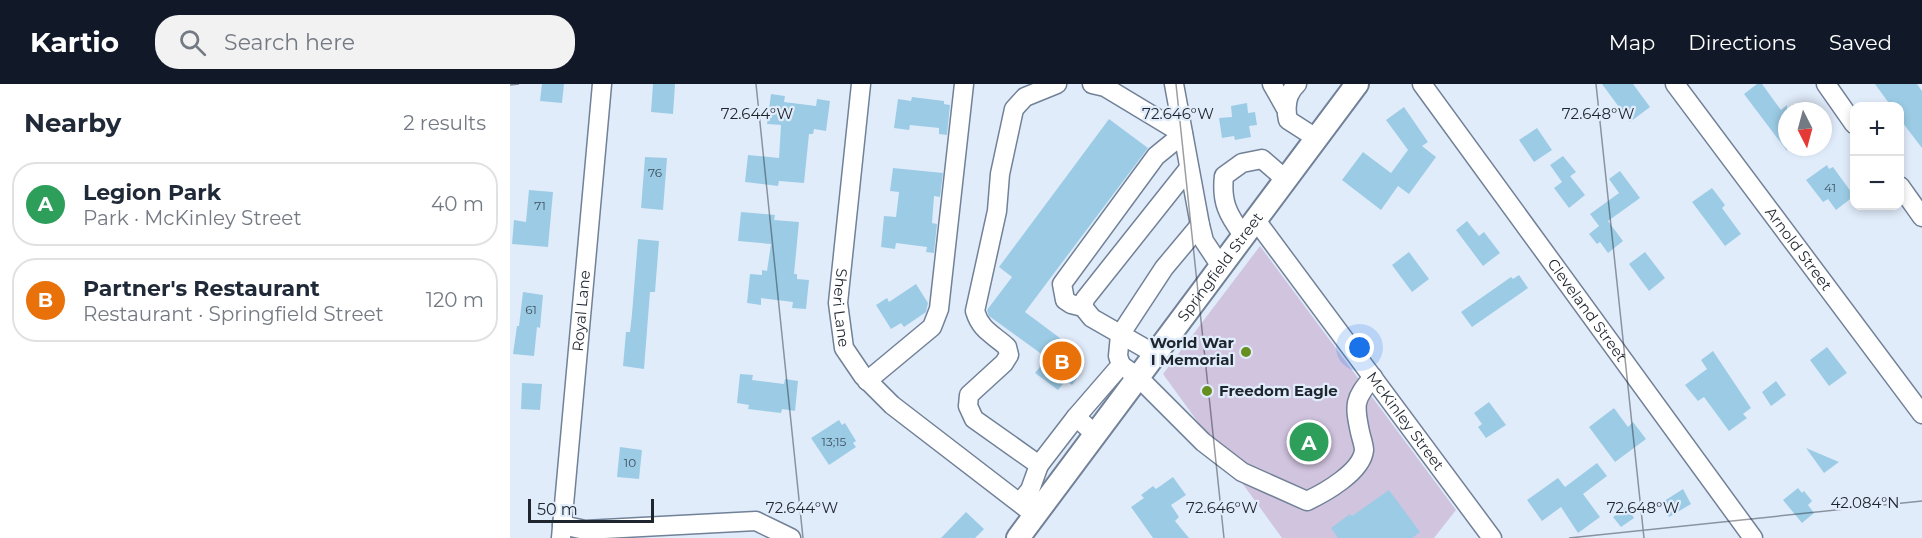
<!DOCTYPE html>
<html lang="en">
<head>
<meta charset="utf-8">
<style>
	body { margin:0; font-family:Montserrat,sans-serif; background:#f2f2f3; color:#1f2937 }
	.controls { position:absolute; right:18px; top:18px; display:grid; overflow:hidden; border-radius:12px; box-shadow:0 3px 9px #0003 }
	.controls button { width:54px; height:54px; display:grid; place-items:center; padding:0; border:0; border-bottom:2px solid #e0e1e3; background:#fff; color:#1f2937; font:30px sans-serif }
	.compass { position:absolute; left:1268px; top:18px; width:54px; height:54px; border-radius:50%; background:#fff; box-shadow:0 3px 9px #0003; rotate:174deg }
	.scale { position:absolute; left:18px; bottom:15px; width:126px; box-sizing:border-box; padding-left:6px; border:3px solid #1e252e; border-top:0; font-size:16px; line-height:21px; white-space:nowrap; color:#1e252e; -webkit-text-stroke:4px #e1ecfb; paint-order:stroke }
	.you { position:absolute; left:850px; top:264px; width:21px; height:21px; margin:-15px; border:4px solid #fff; border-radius:50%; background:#1a73e8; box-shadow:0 0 0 9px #1a73e833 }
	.badge { display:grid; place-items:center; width:39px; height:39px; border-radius:50%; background:#111827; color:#fff; font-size:20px; font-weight:700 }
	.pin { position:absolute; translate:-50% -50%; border:3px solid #fff; box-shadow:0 2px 6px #0006 }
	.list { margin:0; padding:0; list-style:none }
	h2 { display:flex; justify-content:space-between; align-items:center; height:78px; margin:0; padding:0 24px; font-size:26px }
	h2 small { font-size:20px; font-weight:400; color:#747a83 }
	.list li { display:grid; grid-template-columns:39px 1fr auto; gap:18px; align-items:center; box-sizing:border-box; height:84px; margin:0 12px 12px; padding:0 12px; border:2px solid #e0e1e3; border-radius:24px }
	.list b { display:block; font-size:22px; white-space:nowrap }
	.list p { margin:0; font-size:20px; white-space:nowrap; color:#747a83 }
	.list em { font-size:20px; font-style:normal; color:#747a83 }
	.icon { flex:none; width:33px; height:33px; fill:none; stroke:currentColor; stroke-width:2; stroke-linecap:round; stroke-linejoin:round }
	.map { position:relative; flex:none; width:1412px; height:454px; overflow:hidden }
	header { display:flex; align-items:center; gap:36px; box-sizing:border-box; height:84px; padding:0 30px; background:#111827; color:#fff }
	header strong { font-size:28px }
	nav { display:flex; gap:33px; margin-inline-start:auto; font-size:21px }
	.search { width:420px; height:54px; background:#f2f2f3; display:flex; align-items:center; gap:15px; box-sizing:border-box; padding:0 21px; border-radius:24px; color:#747a83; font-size:22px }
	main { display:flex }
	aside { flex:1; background:#fff }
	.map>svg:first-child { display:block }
</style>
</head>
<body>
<header>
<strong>Kartio</strong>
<div class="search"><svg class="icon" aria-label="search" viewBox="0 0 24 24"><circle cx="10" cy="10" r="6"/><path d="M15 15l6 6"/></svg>Search here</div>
<nav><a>Map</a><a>Directions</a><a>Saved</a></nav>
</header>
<main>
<aside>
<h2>Nearby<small>2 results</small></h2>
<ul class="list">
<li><span class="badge" style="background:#2e9e5b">A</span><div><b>Legion Park</b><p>Park · McKinley Street</p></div><em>40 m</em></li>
<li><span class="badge" style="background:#e8710a">B</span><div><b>Partner's Restaurant</b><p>Restaurant · Springfield Street</p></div><em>120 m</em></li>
</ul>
</aside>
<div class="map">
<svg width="1412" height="454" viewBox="0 0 1412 454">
	<rect width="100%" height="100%" fill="#e1ecfb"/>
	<path fill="#d1c4df" d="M750,162L946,426L924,454H772L653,290Z"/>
	<path fill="#9ccce5" d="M32,0H54L52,19L30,17Z
		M143,0H165L163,30L141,28Z
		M1092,0H1123L1140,23L1120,38Z
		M1247,0H1252L1271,26L1277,21V67L1234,10Z
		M1365,0H1407L1412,7V64L1389,34V22H1381Z
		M261,10L275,12L274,18L306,22L307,15L320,17L316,47L304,45L303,50H299L294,99L269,97L268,102L235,98L238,71L269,74L271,41L257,40Z
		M402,13L434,17V20L440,21L437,51L429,50V44L400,41L399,46L384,44L388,15L401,17Z
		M737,19L738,29L745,28L747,41L739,42L741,53L725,56L724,52L712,54L709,34L722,33L721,22Z
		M894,23L918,58L912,62L926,73L899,110L888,102L871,126L832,96L853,68L881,89L898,66L876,36Z
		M599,35L638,64L515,228L574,272L567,281L573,286L562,301L556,296L548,306L525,289L537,274L479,232L477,226L502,193L489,183Z
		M1027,44L1042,66L1024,78L1009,56Z
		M1053,72L1066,88L1052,98L1040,81Z
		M135,73L157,74L153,126L131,124Z
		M1317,81L1319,85L1323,83L1344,112L1326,126L1318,115L1313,118L1296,96Z
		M383,84L433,89L430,113L424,112L422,139L427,140L424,169L416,168L417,163L386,159L385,165L371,163L374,132L386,133L389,108L380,107Z
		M1110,87L1130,114L1098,137L1113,157L1098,169L1090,158L1087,160L1079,150L1089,142L1080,130L1109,109L1099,95Z
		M1060,92L1075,111L1059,124L1044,104Z
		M1202,104L1215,121L1212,124L1231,150L1215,162L1182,118Z
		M19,106L43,108L38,163L2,160L4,136L16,138Z
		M231,128L265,131L264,136L289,138L284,190H287V195L299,196L296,225L282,224L283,218L251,214V221L237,219L240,190L252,191V186L257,187L261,160L228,157Z
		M957,137L969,152L974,148L990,169L973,182L946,146Z
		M128,155L149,157L145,208H140L134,285L113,282L116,248H120L122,230Z
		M899,168L919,195L902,208L882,181Z
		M1135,168L1155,194L1139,207L1119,180Z
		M1009,191L1018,204L962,243L951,228L1001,193L1003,195Z
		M406,200L418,219L416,228L394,243L391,239L381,245L366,221L377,214L379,218Z
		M13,208L33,211L30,244L27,243L24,272L3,270L7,242H9Z
		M1317,263L1337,289L1319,302L1300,276Z
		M1203,267L1241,324L1233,330L1237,334L1219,347L1194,313L1188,317L1175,301L1197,285L1191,276Z
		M230,290L243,291L242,296L274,300L275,295L288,297L285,327L272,325L271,329L238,325L239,321L227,319Z
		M1266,297L1276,311L1261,322L1252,308Z
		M12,299L32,300L30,326L11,325Z
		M979,318L996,341L976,354L968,343L972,340L964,329Z
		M1104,324L1118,343L1123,338L1136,355L1105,378L1079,343Z
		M329,336L332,341L335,339L346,357L343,359L346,363L319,381L301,354Z
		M110,363L132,366L129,395L107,393Z
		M1296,364L1329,378L1314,389Z
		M1087,379L1097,392L1073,410L1090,433L1068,449L1051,423L1032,437L1017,416L1048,394L1055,403Z
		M663,393L676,411L661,421L669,433L665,437L679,454H643L621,423L634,414L631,411L643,402L646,405Z
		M1288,404L1292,409L1294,407L1302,417L1298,421L1304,429L1292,439L1273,416Z
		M1173,405L1181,420L1159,433L1151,419Z
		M879,406L910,448L902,454H828L821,444L840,430L842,432Z
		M1117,423L1124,434L1111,443L1103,433Z
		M456,428L474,445L465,454H431Z"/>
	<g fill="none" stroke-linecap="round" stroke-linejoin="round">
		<defs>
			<g id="minor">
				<path id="s1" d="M351,0L328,219L334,264L353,292L382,321L525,431"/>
				<path d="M582,0L595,3L673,50L646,72L552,200L555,216L561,220L573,223L582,234L645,270"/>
				<path d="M664,0L690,141L694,157L710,181"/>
				<path d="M762,0L775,23"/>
				<path d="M787,0C777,9 775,23 778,36L806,54"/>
				<path id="s2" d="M912,0L1243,454"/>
				<path id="s3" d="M1165,0L1412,330"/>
				<path d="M1316,0L1344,40"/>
				<path d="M1390,102L1412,133"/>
				<path id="s4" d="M745,135L982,454"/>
				<path d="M733,151C718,131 711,118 714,92L732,79L752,75L775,95"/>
				<path d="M573,223L575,215L679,84"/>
				<path d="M611,281L628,293L693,358L732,388L797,417C814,409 852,388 854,366C854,361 851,353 850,348C844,320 844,315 863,293"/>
				<path d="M357,297L422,243L429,225L454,0"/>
				<path d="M585,350L566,333L611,281L608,272L610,251L654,184L690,141"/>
				<path d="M529,381L566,333"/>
				<path d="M510,418L520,406L529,381L464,335L458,322L459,311L494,279L499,271L497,263C483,250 471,247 465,227L487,127L490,90L504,25L515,13L547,0"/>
				<path d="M52,441L75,446L246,437L281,454"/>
				<path id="s5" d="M51,454L92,0"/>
			</g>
			<g id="major">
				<path id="s6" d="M508,454L847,0"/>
			</g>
		</defs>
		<use href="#minor" stroke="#718197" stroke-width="21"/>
		<use href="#major" stroke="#718197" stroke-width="26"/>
		<use href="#minor" stroke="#fff" stroke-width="18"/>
		<use href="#major" stroke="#fff" stroke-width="22"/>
	</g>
	<path fill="none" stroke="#1e252e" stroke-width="1.5" stroke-opacity="0.45" d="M246,0L293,454M666,0L714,454M1086,0L1134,454M0,1L9,0M1059,454L1412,417"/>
	<g fill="#668f1f" stroke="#e1ecfb" stroke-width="2">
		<circle cx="736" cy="268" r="6"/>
		<circle cx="697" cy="307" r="6"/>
	</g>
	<g text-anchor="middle" stroke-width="4.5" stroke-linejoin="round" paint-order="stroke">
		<g font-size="12" fill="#3e4f5c">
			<text x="145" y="93">76</text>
			<text x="1320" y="108">41</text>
			<text x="30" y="126">71</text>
			<text x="21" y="230">61</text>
			<text x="324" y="362">13;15</text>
			<text x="120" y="383">10</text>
		</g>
		<g font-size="15" fill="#1e252e" stroke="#e1ecfb">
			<text dy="5" stroke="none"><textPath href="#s3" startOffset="206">Arnold Street</textPath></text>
			<text dy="5" stroke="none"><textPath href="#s6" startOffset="338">Springfield Street</textPath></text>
			<text dy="5" stroke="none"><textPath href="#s1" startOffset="225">Sheri Lane</textPath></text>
			<text dy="5" stroke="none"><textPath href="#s5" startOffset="228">Royal Lane</textPath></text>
			<text dy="5" stroke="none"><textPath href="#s2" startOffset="280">Cleveland Street</textPath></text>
			<text dy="5" stroke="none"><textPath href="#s4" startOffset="252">McKinley Street</textPath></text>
		</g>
		<g font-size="15" font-weight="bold" fill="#1e252e" stroke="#e1ecfb" text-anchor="end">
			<text x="724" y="264">World War<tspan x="724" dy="17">I Memorial</tspan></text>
			<text x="709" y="312" text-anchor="start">Freedom Eagle</text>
		</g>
	</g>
	<g font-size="15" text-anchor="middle" fill="#1e252e" stroke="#e1ecfb" stroke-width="4.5" stroke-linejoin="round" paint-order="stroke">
		<text x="247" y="35">72.644°W</text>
		<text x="668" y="35">72.646°W</text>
		<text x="1088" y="35">72.648°W</text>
		<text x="1355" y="424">42.084°N</text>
		<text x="292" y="429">72.644°W</text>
		<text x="712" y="429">72.646°W</text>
		<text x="1133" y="429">72.648°W</text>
	</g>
</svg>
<div class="controls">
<button>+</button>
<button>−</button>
</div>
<svg class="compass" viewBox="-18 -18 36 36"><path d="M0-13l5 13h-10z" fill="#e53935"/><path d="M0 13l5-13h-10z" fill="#747a83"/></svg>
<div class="scale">50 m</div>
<div class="you"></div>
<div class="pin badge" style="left:799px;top:358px;background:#2e9e5b">A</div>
<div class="pin badge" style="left:552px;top:277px;background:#e8710a">B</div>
</div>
</main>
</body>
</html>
